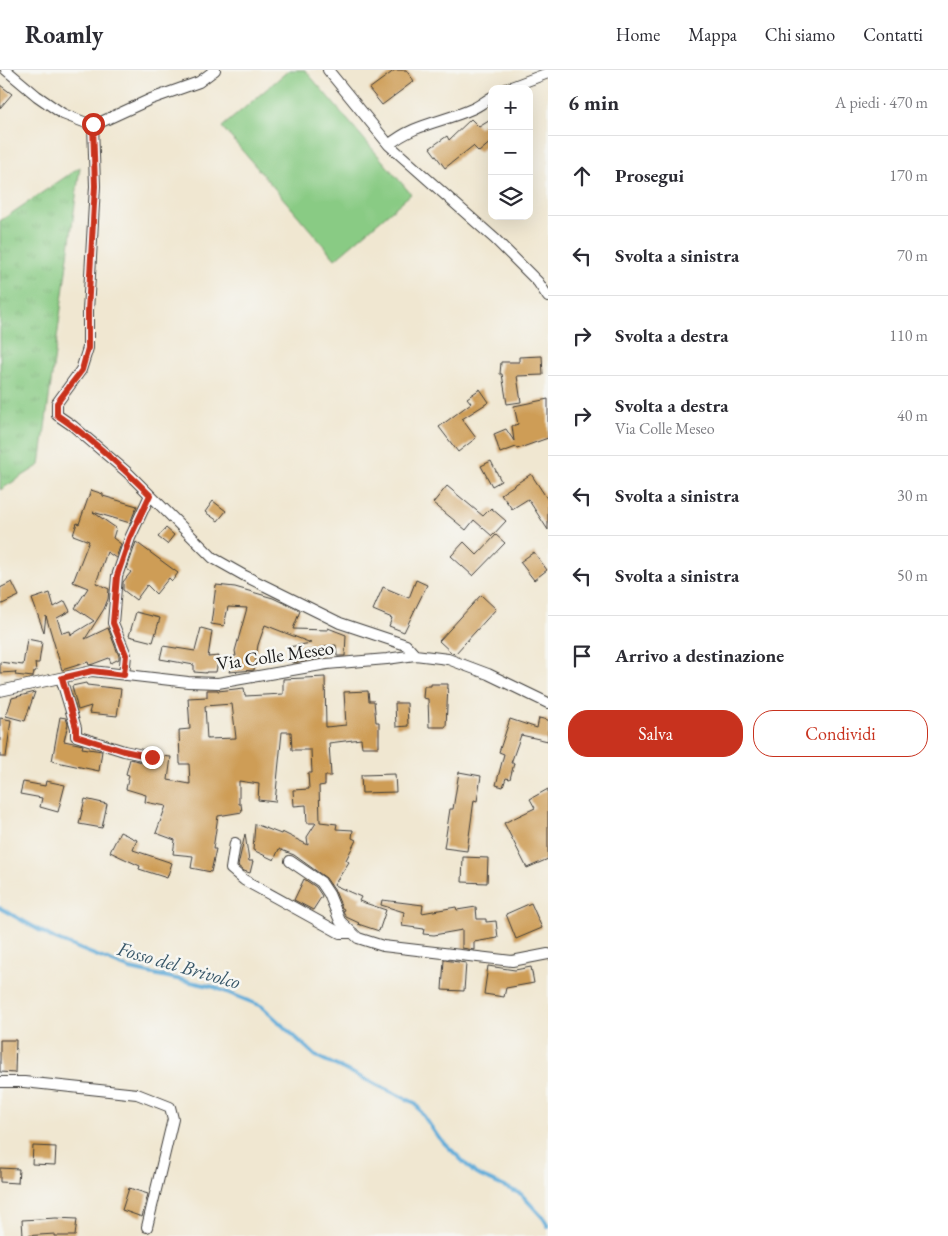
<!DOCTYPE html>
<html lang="it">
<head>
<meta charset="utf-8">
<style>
	body { margin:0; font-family:"EB Garamond",serif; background:#f7f7f7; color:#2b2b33 }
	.controls { position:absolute; right:15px; top:15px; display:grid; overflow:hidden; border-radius:10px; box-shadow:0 5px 20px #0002 }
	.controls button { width:45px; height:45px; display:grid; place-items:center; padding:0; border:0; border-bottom:1px solid #e1e1e2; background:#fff; color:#2b2b33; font:25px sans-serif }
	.stop { position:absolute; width:15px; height:15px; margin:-11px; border:4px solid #c8321e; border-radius:50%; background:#fff }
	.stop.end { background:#c8321e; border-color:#fff; box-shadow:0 1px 5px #0008 }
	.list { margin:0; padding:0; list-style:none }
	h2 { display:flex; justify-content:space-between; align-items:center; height:65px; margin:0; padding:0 20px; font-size:21px }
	h2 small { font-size:16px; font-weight:400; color:#7c7c81 }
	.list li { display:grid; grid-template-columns:32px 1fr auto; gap:15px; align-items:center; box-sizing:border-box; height:80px; padding:0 20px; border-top:1px solid #e1e1e2 }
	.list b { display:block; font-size:19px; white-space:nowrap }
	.list p { margin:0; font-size:16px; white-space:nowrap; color:#7c7c81 }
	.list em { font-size:16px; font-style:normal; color:#7c7c81 }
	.actions { display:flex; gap:10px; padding:15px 20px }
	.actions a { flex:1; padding:11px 0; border:1px solid #c8321e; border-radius:20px; text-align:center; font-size:18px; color:#c8321e }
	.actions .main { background:#c8321e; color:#fff }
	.icon { flex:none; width:28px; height:28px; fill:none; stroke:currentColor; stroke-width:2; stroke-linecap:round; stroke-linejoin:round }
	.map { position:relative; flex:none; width:548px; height:1166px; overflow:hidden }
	header { display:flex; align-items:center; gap:30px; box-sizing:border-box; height:70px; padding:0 25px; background:#fff; border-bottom:1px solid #e1e1e2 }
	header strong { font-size:24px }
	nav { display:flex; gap:28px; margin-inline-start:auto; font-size:18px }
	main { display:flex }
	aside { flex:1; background:#fff }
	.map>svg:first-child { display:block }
</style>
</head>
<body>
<header>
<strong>Roamly</strong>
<nav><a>Home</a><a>Mappa</a><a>Chi siamo</a><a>Contatti</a></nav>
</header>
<main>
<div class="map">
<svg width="548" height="1166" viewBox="0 0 548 1166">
	<defs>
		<pattern id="grass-tufts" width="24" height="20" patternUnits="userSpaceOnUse" patternTransform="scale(1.25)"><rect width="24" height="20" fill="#89cb84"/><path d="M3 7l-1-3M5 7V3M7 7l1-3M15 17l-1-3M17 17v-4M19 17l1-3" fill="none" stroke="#76ae71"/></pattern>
	</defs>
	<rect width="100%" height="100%" fill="#f6f6f2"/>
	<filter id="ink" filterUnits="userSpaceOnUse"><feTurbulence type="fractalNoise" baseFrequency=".02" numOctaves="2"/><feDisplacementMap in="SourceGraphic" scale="10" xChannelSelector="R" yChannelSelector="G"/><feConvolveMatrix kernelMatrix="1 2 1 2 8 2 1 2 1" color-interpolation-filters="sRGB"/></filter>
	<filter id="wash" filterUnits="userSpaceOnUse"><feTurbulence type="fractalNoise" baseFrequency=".0096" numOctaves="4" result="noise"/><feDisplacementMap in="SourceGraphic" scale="20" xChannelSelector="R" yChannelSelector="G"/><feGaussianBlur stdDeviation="1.12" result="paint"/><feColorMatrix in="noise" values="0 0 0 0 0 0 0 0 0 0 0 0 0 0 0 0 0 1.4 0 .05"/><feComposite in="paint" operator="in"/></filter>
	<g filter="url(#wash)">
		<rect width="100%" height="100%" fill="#f0e7d1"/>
		<path fill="url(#grass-tufts)" stroke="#527450" d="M80,97L40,395L0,420V151Z"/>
		<path fill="#89cb84" stroke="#527450" d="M289,0H305L411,124L335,189L222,57Z"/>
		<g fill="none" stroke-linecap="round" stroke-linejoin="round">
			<path stroke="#60acd9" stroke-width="4" d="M0,838L55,869L130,899L214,917L261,936L316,986L415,1033L438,1067L476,1104L521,1124L544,1149L548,1156"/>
		</g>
		<g id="blocks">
			<path fill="#ce9d56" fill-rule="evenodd" d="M395,0H406L414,11L382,35L369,19Z
				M0,15L12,24L0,38Z
				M471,49L479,57L492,49V71L479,82L473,76L445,98L430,78L447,66L449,70Z
				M542,286L543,305L517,306L521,332L507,334L502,304H500L501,292H519V287Z
				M480,319L489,332L462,349L476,368L458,382L439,357L471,333L467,328Z
				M548,329V368L517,379L516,377L500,383L494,364L506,359L514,371L512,356L518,354L514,336Z
				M491,391L501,411L492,416L481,396Z
				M531,404L548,430V460L528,429L512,439L501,424Z
				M447,416L483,446L491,438L506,451L492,466L474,450L466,460L433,433Z
				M91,420L103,424V426L137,436L130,453L93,442L116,458L113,468L121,474L116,488L107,482L96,513L109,519L108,529L104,539L85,569L108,558L119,586V589L111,593L109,588L93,594L89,595L88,592L62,600L46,546L44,562L32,529L50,523L54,537L65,531L70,541L57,548L62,563L70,561L71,565L94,551L75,538L88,518L73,512L89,471L73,465L77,453L79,454Z
				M213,431L226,441L218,451L205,442Z
				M166,458L174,465L167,474L158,467Z
				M496,465L505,473L473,506L451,486L464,472L477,485Z
				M136,472L178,503L172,511L169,508L156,524L147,515L136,530L123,520V512L131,502L127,499Z
				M534,482L547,500L534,510L520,492Z
				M416,510L427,515L404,562L389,556L392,548L373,540L383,517L409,528Z
				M12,512L19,526L0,535V518Z
				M216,515L235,517L273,528L300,541L293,559L328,560V558L346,565L345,586H337L336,575L325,576V578L321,577V588L292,593L289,577L311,573L265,555L258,575L254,600L229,602L234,586H236L235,581L247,538L228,537L224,556L211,554Z
				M481,525L496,539L455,584L452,583L439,571Z
				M136,542L160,548L153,572L129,566Z
				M201,558L212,561L208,587L219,586L216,602H206V603L194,602V595L160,589L163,576L195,581Z
				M27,569L42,572L39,593H35L36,601L34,602L33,607L15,605L16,602L0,603V592L23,595Z
				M325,607L326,657L346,655L344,622L368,621L369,631H374L376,652H379V677H362L361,669L329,673L331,706H325V715L319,716L320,752L337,754L336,759L353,760L352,768L356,770L346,790L349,792L334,815L361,827L359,831L386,840L379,861L358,854L359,853L346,847L343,841L344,839L342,838L335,821L326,808L294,785L279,779L274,790L253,780L255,754L281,764L282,762L308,775L307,767L316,753H307L306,735L294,736L293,720L309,719L308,703H312L311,680H292L291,662H282L275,732L258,730L259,714L239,711V734H241L242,742L218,746L213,779H216L211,802L191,798L193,786L173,784L175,770L156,763L166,736L145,732L146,725L126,719L129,705L126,704L130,689L159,696L160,686L171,687L168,710L190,714L189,694H180L179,660L190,659L188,628L207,627V620H218V621L244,618L245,626L283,624V609ZM232,634L236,668L207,669L205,636Z
				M86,613L87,615L121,619L117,646L89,643L91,636L78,640L72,616Z
				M431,614H448L446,657H429L428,629L423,628L424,616H431Z
				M35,622L25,651L6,646L12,628Z
				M395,633H407L408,656L396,657Z
				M60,647L66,648L68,654L64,671L83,675L82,678L102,681L99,701L52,691Z
				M0,648L11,650L6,687H0Z
				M539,648L548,650V671L521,665L511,693H514L510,709L506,708L503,717L496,715L504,684L499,682L510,649L537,658Z
				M459,702L481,706L477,731L474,730L467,781L444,778L450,739H453Z
				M395,704L396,722L362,723L361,705Z
				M46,711L65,715L58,742L40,737L42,728L20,724L23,712L45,716Z
				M548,719V789L527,798L504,753L535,738L530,729Z
				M85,729L107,734L102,758L79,754Z
				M120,762L137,770L133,780L172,793L167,808L139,799L140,796L110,782Z
				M245,764L249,791H253L250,803L244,801L238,796Z
				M463,787L488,788L487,813L462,812Z
				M304,809L316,817L322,826L313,840L294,830Z
				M382,830L423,835L422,843L456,837L457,840L476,837L477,849H486V852L496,851L498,868L474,872V880L462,878V860L434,865L423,864L424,859L402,856L404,842L381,835Z
				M531,833L542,858L516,869L506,844Z
				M444,890L466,893L464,921L442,920Z
				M488,896L515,900L531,897L534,913L506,918L504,927L484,924Z
				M0,970H16L15,1003L0,1002Z
				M33,1076L56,1077L55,1095L32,1094Z
				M0,1098L19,1099L18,1113L0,1112Z
				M129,1118L148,1124L142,1147L122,1140Z
				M56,1148L77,1149L75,1166H55V1164L23,1166L22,1150Z"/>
		</g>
	</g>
	<g filter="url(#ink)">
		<use href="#blocks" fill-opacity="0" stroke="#3c3a37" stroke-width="1"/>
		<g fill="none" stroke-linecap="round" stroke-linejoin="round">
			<defs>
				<path id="street" d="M6,0L37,26L63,44L89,54L101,52L151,29L199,12L215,0
					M328,0L389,75L495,169L538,212L548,227
					M506,19L548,3
					M93,54L95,116L88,241V278L81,300L57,333V345L73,356L128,403L213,488L245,506L340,553L406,575L415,585
					M389,75C413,54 443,52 472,39C479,36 485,31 492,27
					M124,605L126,585L113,553L117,506L130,468L150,425
					M61,608L76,658V666L124,681L152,687
					M0,621L92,601L188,612L218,613L327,594L387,589L415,585L448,589L488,604L548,633
					M235,773L231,799L244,810L340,863H353
					M290,791L321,812L329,824L340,851L358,868L383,876L512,891L548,884
					M0,1012H24L137,1024L170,1037L173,1049L147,1157"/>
			</defs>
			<use href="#street" stroke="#3c3a37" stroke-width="12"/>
			<use href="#street" stroke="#fff" stroke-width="10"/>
		</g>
	</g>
	<g fill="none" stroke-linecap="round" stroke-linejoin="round" filter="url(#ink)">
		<path stroke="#c8321e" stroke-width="6" d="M93,54L95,116L88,241V278L82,300L57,333V345C91,368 121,396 150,425L130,468L117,506L113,553L126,585L124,605L92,601L62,608L76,658V666L124,681L152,687"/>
	</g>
	<g text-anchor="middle" stroke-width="5" stroke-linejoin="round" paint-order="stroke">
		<g font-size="19" fill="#1c1c1c" stroke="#f6f6f2">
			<text transform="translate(275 585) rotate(-8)" y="7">Via Colle Meseo</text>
		</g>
		<g font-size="20" font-style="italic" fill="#375668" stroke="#f6f6f2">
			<text transform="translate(179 895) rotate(16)" y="7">Fosso del Brivolco</text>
		</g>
	</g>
</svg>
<div class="controls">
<button>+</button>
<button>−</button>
<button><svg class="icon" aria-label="layers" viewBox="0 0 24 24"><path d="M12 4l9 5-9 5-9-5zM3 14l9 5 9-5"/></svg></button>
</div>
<div class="stop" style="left:93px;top:54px"></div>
<div class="stop end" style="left:152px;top:687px"></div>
</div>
<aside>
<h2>6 min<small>A piedi · 470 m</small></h2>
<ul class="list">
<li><svg class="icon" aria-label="ahead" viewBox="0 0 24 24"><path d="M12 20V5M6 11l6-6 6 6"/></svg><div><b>Prosegui</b></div><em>170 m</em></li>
<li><svg class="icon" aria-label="left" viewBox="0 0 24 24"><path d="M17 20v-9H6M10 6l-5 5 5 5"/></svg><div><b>Svolta a sinistra</b></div><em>70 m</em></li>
<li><svg class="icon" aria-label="right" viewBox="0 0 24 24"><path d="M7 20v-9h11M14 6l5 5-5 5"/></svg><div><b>Svolta a destra</b></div><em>110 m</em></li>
<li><svg class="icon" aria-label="right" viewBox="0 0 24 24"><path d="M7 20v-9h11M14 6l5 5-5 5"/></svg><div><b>Svolta a destra</b><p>Via Colle Meseo</p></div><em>40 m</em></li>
<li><svg class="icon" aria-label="left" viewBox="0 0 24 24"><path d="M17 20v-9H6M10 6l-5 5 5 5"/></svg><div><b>Svolta a sinistra</b></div><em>30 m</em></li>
<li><svg class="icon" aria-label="left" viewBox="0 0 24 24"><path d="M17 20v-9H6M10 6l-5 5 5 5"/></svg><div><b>Svolta a sinistra</b></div><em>50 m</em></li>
<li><svg class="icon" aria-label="arrive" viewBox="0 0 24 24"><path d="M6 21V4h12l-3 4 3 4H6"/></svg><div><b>Arrivo a destinazione</b></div></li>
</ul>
<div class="actions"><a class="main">Salva</a><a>Condividi</a></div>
</aside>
</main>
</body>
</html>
